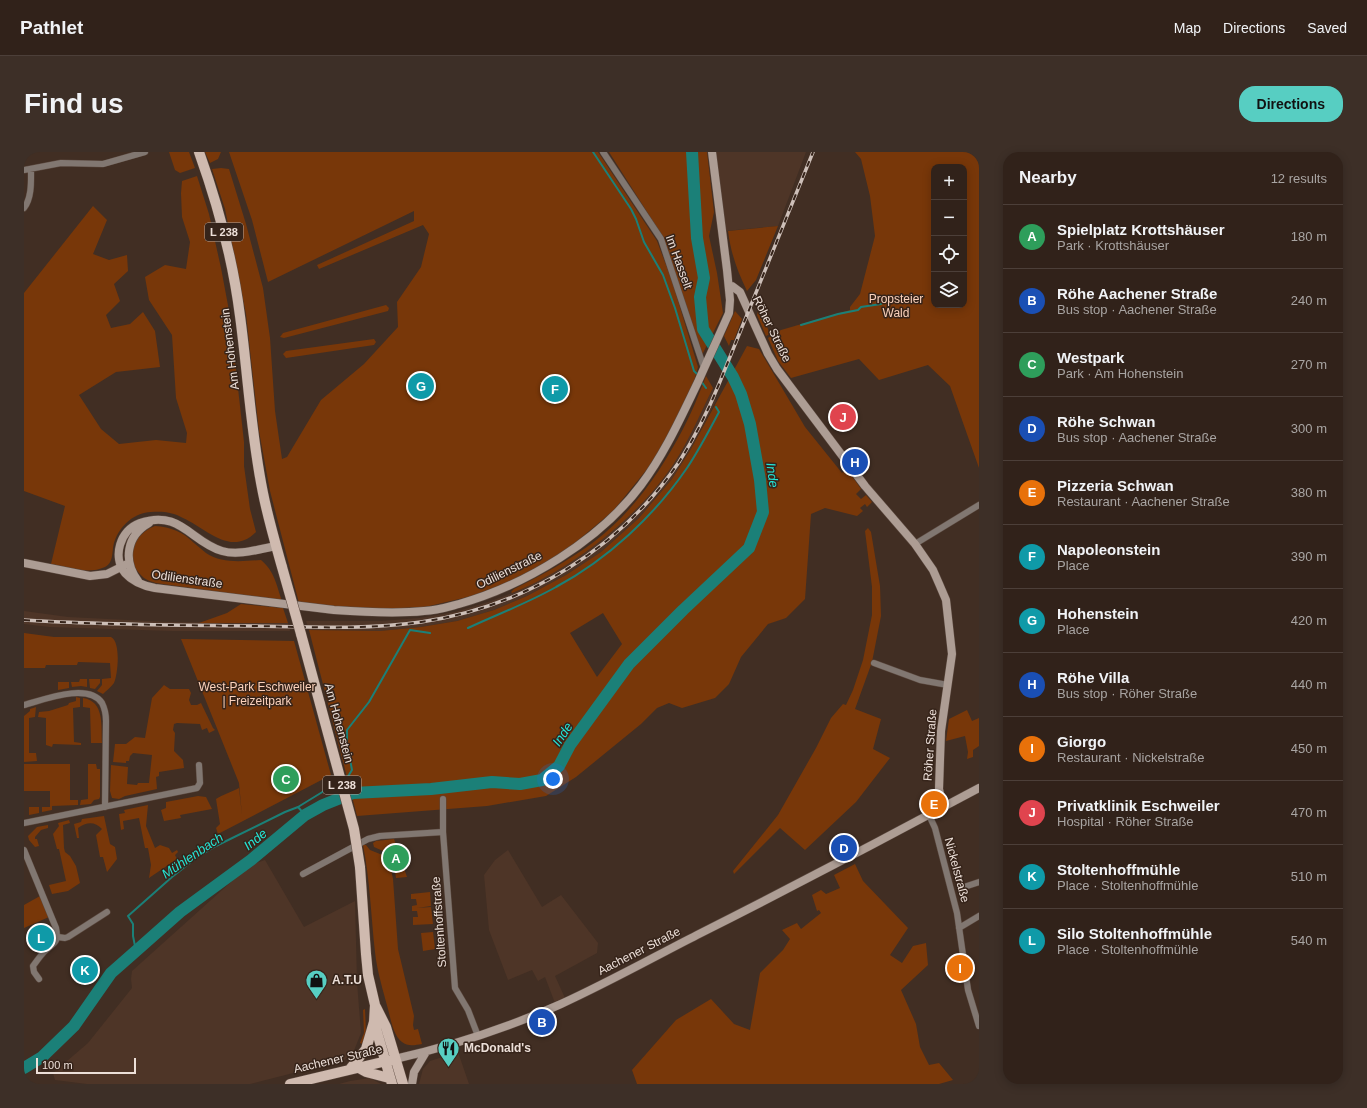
<!DOCTYPE html>
<html lang="en">
<head>
<meta charset="utf-8">
<style>
	body { margin:0; font-family:Helvetica,sans-serif; background:#3d2f27; color:#f1f3f6 }
	.controls { position:absolute; right:12px; top:12px; display:grid; overflow:hidden; border-radius:8px; box-shadow:0 2px 10px #0003 }
	.controls button { width:36px; height:36px; display:grid; place-items:center; padding:0; border:0; border-bottom:1px solid #4c3f39; background:#31221a; color:#f1f3f6; font:20px sans-serif }
	.scale { position:absolute; left:12px; bottom:10px; width:100px; box-sizing:border-box; padding-left:4px; border:2px solid #ecdfd8; border-top:0; font-size:11px; line-height:14px; white-space:nowrap; color:#ecdfd8; -webkit-text-stroke:3px #36241a; paint-order:stroke }
	.you { position:absolute; left:529px; top:627px; width:14px; height:14px; margin:-10px; border:3px solid #fff; border-radius:50%; background:#1a73e8; box-shadow:0 0 0 6px #1a73e833 }
	.badge { display:grid; place-items:center; width:26px; height:26px; border-radius:50%; background:#57cec2; color:#fff; font-size:13px; font-weight:700 }
	.pin { position:absolute; translate:-50% -50%; border:2px solid #fff; box-shadow:0 1px 4px #0006 }
	.list { margin:0; padding:0; list-style:none }
	h2 { display:flex; justify-content:space-between; align-items:center; height:52px; margin:0; padding:0 16px; font-size:17px }
	h2 small { font-size:13px; font-weight:400; color:#a8a4a2 }
	.list li { display:grid; grid-template-columns:26px 1fr auto; gap:12px; align-items:center; box-sizing:border-box; height:64px; padding:0 16px; border-top:1px solid #4c3f39 }
	.list b { display:block; font-size:15px; white-space:nowrap }
	.list p { margin:0; font-size:13px; white-space:nowrap; color:#a8a4a2 }
	.list em { font-size:13px; font-style:normal; color:#a8a4a2 }
	.icon { flex:none; width:22px; height:22px; fill:none; stroke:currentColor; stroke-width:2; stroke-linecap:round; stroke-linejoin:round }
	.map { position:relative; flex:none; width:955px; height:932px; overflow:hidden; border-radius:16px }
	header { display:flex; align-items:center; gap:24px; box-sizing:border-box; height:56px; padding:0 20px; background:#31221a; border-bottom:1px solid #4c3f39 }
	header strong { font-size:19px }
	nav { display:flex; gap:22px; margin-inline-start:auto; font-size:14px }
	.intro { display:flex; align-items:center; justify-content:space-between; box-sizing:border-box; height:96px; padding:0 24px }
	h1 { margin:0; font-size:28px }
	.button { padding:10px 18px; border-radius:16px; background:#57cec2; color:#111; font-size:14px; font-weight:700 }
	main { display:flex; gap:24px; padding:0 24px }
	aside { flex:1; background:#31221a; border-radius:16px; box-shadow:0 2px 10px #0003 }
	.map>svg:first-child { display:block }
</style>
</head>
<body>
<header>
<strong>Pathlet</strong>
<nav><a>Map</a><a>Directions</a><a>Saved</a></nav>
</header>
<div class="intro"><h1>Find us</h1><a class="button">Directions</a></div>
<main>
<div class="map">
<svg width="955" height="932" viewBox="0 0 955 932">
	<rect width="100%" height="100%" fill="#412e23"/>
	<path fill="#4e3527" d="M691,0H782L754,74L701,79Z
		M689,236L692,249L667,297L648,327L615,366L577,400L542,423L503,444L470,458L433,469L397,475L356,479L285,478L282,469H357L395,466L431,460L467,449L498,437L535,417L572,392L609,360L641,324L660,293Z
		M0,459L44,465L144,470L264,471L266,479H148L25,475L0,472Z
		M484,698L518,755L537,743L574,791L573,801L531,824L541,846L531,851L521,825L514,829L508,818L484,828L465,778L460,723L471,708Z
		M241,708L280,775L331,749L333,830L337,881L329,901L320,908L226,932H63L31,928L29,921L64,891L108,836L107,827L108,819L226,713Z
		M434,900L445,932H395L399,917L406,909Z
		M346,926L357,932H315L326,929Z"/>
	<path fill="#783709" fill-rule="evenodd" d="M145,0H165L171,16L156,21L151,18Z
		M181,0H197L194,7L186,11Z
		M205,0H574L633,89L648,129L674,215L671,226L652,272L624,316L589,359L539,401L487,429L448,444L401,455L332,458L275,451L246,339L235,279L222,162L201,57L188,17L197,16L205,17L222,72L239,136L246,186L251,259L258,307L263,305L297,248L340,212L374,175L373,150L397,115L405,82L399,73L295,117L293,113L390,69V59L244,130L228,68Z
		M585,0H683L690,60L685,84L693,121L699,161L678,203L639,85Z
		M831,0H955V316L926,234L904,213L855,228L835,207L767,226L754,209L744,186L757,178L826,158V155L836,142L851,84L846,44L837,7ZM910,15H940V153H910Z
		M173,24L185,62L197,116L206,164L220,290V314L226,357L232,380C207,405 183,377 159,366C149,360 138,359 127,360C111,360 96,374 91,388C87,397 91,410 81,415C64,423 43,415 27,412L41,354L0,339V141L69,54L83,68L69,102L85,108L103,103L104,119L90,132L96,149L82,163L87,176L106,172L119,160L131,179L136,215L92,220L55,243L77,277L95,292L132,288L162,291L163,281L152,246L148,183L125,148L121,125L141,113L162,117L166,90L158,65L157,41L158,29Z
		M754,74L732,128L723,139C713,118 707,102 704,79Z
		M362,153L365,156L364,159L260,186L256,185L259,181Z
		M735,156L746,182L742,184L733,163Z
		M711,159L718,167L710,188H707L705,194L700,184Z
		M350,187L352,190L350,193L262,206L259,202L262,199Z
		M723,194L735,197L781,275L818,321L823,317L837,337L832,342L837,347L842,343L848,350L843,355L841,352L836,356L839,359L833,364L801,356L787,362L781,447L762,466L744,472L717,505L705,532L691,546L658,556L645,551L633,556L617,572L552,625L522,644L463,654L333,664L285,478L356,479L397,475L433,469L470,458L503,444L542,423L577,400L615,366L648,327L667,297ZM579,461L598,492L573,525L546,481Z
		M682,224L689,236C674,266 661,298 641,324C605,372 544,419 488,441L487,440L490,437C518,423 546,408 571,389C609,360 637,319 659,277C668,260 675,242 682,224Z
		M131,374C147,375 159,380 170,391C174,394 178,398 182,401C198,412 219,409 237,408C251,420 252,432 258,449L132,431C128,430 123,428 120,426C99,409 107,383 131,374Z
		M844,376L847,380L856,434L857,464L848,510L831,557L857,567L849,597L866,606L832,650L781,698L756,676L710,722L709,719L754,663L792,596L807,566L819,552L822,553L829,538L839,508L848,463V435L841,379Z
		M217,452L259,456L264,471H175L203,461Z
		M0,481L30,485H87C97,490 94,522 90,531C87,535 82,539 79,542L73,539L78,533V527L87,526L86,511L54,510L53,513H22L21,516H0Z
		M157,487L270,489L307,623L194,682L192,676L196,672L192,647C200,642 207,640 215,636L218,663L215,631Z
		M56,527H63V535L57,534L48,535L47,530H55Z
		M65,527H76V531L71,537L66,536Z
		M34,530H45V536L34,538Z
		M140,533L146,537H165L167,541L165,548L167,553H173L177,551L189,576L191,578L185,581L183,576L178,578L176,572L153,571L150,572L149,578L151,581L150,599L159,608L160,616L135,620V624L132,625L133,637L101,644L95,647L88,646L86,639L87,613L104,615L103,632L113,633L114,631H125L128,603L109,601L106,604L105,609H102V611L89,610L91,592H102L111,585L121,586L128,546Z
		M52,545L56,546V555L49,556L50,590L57,591V593L29,592L28,595L22,593V566L14,565L15,560L25,559L44,553L45,551L52,549Z
		M59,546C81,549 77,575 78,591H67L66,556L59,555Z
		M12,555L11,565L5,566V601H12L13,609L0,610V564L6,559V557Z
		M943,558L948,569L955,566V594L949,598V605L943,607L944,600L941,584L922,589L925,567Z
		M0,612H46V648H54V653L28,654V658L18,660V655H26V639H0Z
		M64,612H72L73,617H76V645L75,647L70,648L67,652L56,653L57,648L64,647Z
		M174,644L182,645L188,657L156,663L157,666L140,669L137,658L142,656V650Z
		M124,653L122,674L131,696L136,693L145,696L148,701L153,698L154,700L151,703L153,707L125,726L127,713L124,696H121L115,666L99,669L100,677L97,678L95,662L101,661L100,658Z
		M5,655H15V661L5,663Z
		M80,664L86,692L91,695L93,707L83,720L79,705H76L72,683L78,677C71,669 62,670 54,676L55,686H53L50,672L57,670L58,667Z
		M45,668L46,671L39,673L40,696L41,700L46,704L52,714L56,731L44,739L28,742L25,733L42,729L35,697H33L29,682L35,674L34,671Z
		M24,673V676L17,678L11,685V687H13L15,694L11,695L5,688L4,684L13,675Z
		M370,687L383,725L372,726C370,706 369,703 350,695L349,691L352,689Z
		M339,693H342L346,698L361,704L366,712L369,727L374,797L390,864L389,873L390,878L394,877L398,892C391,893 384,895 378,890C369,883 367,868 364,857C359,838 353,819 351,800C347,764 346,728 339,693Z
		M831,712L839,729L884,776L866,803L878,811L889,794L902,791L904,813L877,838L892,872L896,895L905,913L915,911L929,928L915,932H613L608,918L652,868L687,847L710,872L726,878L736,821L759,798L766,787L758,778L773,771L777,777L797,761L795,758L793,759L788,743L797,738L802,742L816,736L810,723Z
		M406,740L407,754L393,756L407,755L409,772L389,773V765H394L393,759H388V754L393,753L392,747H387V742Z
		M16,744L25,765L0,776V753Z
		M409,780L411,797L399,799L397,781Z
		M341,857L342,881L341,893L336,891L340,881L339,858Z"/>
	<g fill="none" stroke-linecap="round" stroke-linejoin="round">
		<path stroke="#1b8078" stroke-width="2" d="M569,0L607,57L612,67L620,90L639,123L651,156L670,219L674,223
			M777,173L814,162L834,158L837,155L857,152L865,146
			M677,229L682,236
			M444,476C474,462 504,451 532,435C584,407 630,364 663,316C675,298 685,279 695,260L692,255
			M319,628L323,626L328,618L323,591V578L345,550L386,478L406,481
			M274,655L281,663
			M112,799L109,784V772L104,764L148,725L172,706L192,694L261,660L274,655L313,631"/>
		<path stroke="#1b8078" stroke-width="12" d="M0,916L18,905L50,874L87,821L112,799L156,760L227,708L281,663L299,653L329,641L407,637L468,630L496,632L518,628L535,614L546,593L605,512L659,458L725,396L739,360L736,328L726,272L717,242L709,225L679,177L676,145L680,126L673,86L668,0"/>
		<defs>
			<path id="minor" d="M579,0L637,87L680,216
				M0,18L37,11L79,12L121,0
				M0,56C8,46 7,29 7,17
				M891,392L955,353
				M850,511L896,528L924,533
				M0,553C19,548 64,530 78,551C81,557 82,563 82,569L81,655
				M419,647V680L431,836L444,858L454,884
				M905,663L911,676L933,761L944,838L955,874
				M0,671L173,636L176,631L175,613
				M0,698L32,776C35,792 30,790 20,800C16,804 13,809 9,814L10,820L15,827
				M279,722L344,687L356,684L419,680
				M940,735L955,730
				M935,776L955,764
				M34,785L41,786L44,785L83,760"/>
			<path id="secondary" d="M705,134H708L716,140L744,202L753,217L841,334L891,392L909,418L916,434L922,448L928,502L917,579L915,637L917,646L922,654
				M252,394C235,397 215,404 198,399C167,390 156,357 116,371C96,378 88,405 101,421C109,430 120,434 131,436L310,458C338,460 372,462 400,459C412,459 424,455 435,452C502,433 576,388 617,333C641,301 657,265 674,230C684,207 695,184 705,161L706,148L703,118L688,0
				M0,411L66,424L83,422L105,411
				M114,429C99,409 102,384 125,371
				M371,907C428,894 483,876 537,852C583,831 628,806 673,783C768,735 862,686 955,636
				M388,932L390,920L402,900"/>
			<path id="primary" d="M175,0C194,53 209,108 216,164C224,223 227,283 239,341C244,366 251,390 258,415
				M277,482L296,552
				M336,715L342,802L344,823L351,853L350,870L368,932
				M352,855L362,875L379,932
				M333,915L342,920L365,926
				M326,917L342,897L350,870
				M266,932L371,907"/>
		</defs>
		<use href="#minor" stroke="#5c4a40" stroke-width="7"/>
		<use href="#secondary" stroke="#5c4a40" stroke-width="9"/>
		<use href="#primary" stroke="#5c4a40" stroke-width="11"/>
		<use href="#minor" stroke="#817771" stroke-width="6"/>
		<use href="#secondary" stroke="#ad9d94" stroke-width="8"/>
		<use href="#primary" stroke="#cfbaaf" stroke-width="10"/>
		<defs>
			<path id="rail" d="M0,468C76,473 152,473 228,474C284,475 341,478 397,470C501,455 596,397 655,310C671,285 684,259 695,232L789,0"/>
		</defs>
		<use href="#rail" stroke="#cdbfb8" stroke-width="3.5"/>
		<use href="#rail" stroke="#36241a" stroke-width="2" stroke-dasharray="6" stroke-linecap="butt"/>
		<defs>
			<path id="primary-bridge" d="M258,415L277,482
				M296,552L330,677L336,715"/>
		</defs>
		<use href="#primary-bridge" stroke="#5c4a40" stroke-width="11" stroke-linecap="butt"/>
		<use href="#primary-bridge" stroke="#cfbaaf" stroke-width="10"/>
	</g>
	<defs>
		<symbol id="shop-pin" viewBox="-11 -11 22 30"><path d="M0 17L-7.5 6A9.5 9.5 0 1 1 7.5 6Z" fill="#57cec2" stroke="#36241a"/><path d="M-5-2.5h2.3a2.7 3.5 0 0 1 5.4 0H5L5.5 6h-11ZM-1.5-2.5h3a1.5 2.3 0 0 0-3 0Z" fill="#111"/></symbol>
		<symbol id="restaurant-pin" viewBox="-11 -11 22 30"><path d="M0 17L-7.5 6A9.5 9.5 0 1 1 7.5 6Z" fill="#57cec2" stroke="#36241a"/><path d="M-5-6h1v4h1v-4h1v4h1v-4h1v5L-1.5 .5V6h-2V.5L-5-1ZM5-6V6H3V1.5H1.5Q1.5-4 5-6Z" fill="#111"/></symbol>
	</defs>
	<g fill-rule="evenodd">
		<use href="#shop-pin" x="280" y="816" width="25" height="34"/>
		<use href="#restaurant-pin" x="412" y="884" width="25" height="34"/>
	</g>
	<g text-anchor="middle" stroke-width="3" stroke-linejoin="round" paint-order="stroke">
		<g fill="#36241a" stroke="#b5a79f" stroke-width="1">
			<rect x="181" y="71" width="38" height="18" rx="3"/>
			<rect x="299" y="624" width="38" height="18" rx="3"/>
		</g>
		<g font-size="11" font-weight="bold" fill="#ecdfd8">
			<text x="200" y="84">L 238</text>
			<text x="318" y="637">L 238</text>
		</g>
		<g font-size="12" fill="#ecdfd8" stroke="#36241a">
			<text transform="translate(655 110) rotate(70)" y="4">Im Hasselt</text>
			<text transform="translate(748 177) rotate(64)" y="4">Röher Straße</text>
			<text transform="translate(206 197) rotate(-97)" y="4">Am Hohenstein</text>
			<text transform="translate(485 418) rotate(-26)" y="4">Odilienstraße</text>
			<text transform="translate(163 427) rotate(8)" y="4">Odilienstraße</text>
			<text transform="translate(315 571) rotate(75)" y="4">Am Hohenstein</text>
			<text transform="translate(906 593) rotate(-86)" y="4">Röher Straße</text>
			<text transform="translate(933 718) rotate(75)" y="4">Nickelstraße</text>
			<text transform="translate(415 770) rotate(-94)" y="4">Stoltenhoffstraße</text>
			<text transform="translate(615 799) rotate(-27)" y="4">Aachener Straße</text>
			<text transform="translate(314 907) rotate(-13)" y="4">Aachener Straße</text>
		</g>
		<g font-size="12" fill="#fcd2bc" stroke="#36241a">
			<text x="872" y="151">Propsteier<tspan x="872" dy="14">Wald</tspan></text>
			<text x="233" y="539">West-Park Eschweiler<tspan x="233" dy="14">| Freizeitpark</tspan></text>
		</g>
		<g font-size="12" font-weight="bold" fill="#ecdfd8" stroke="#36241a" text-anchor="start">
			<text x="308" y="832">A.T.U</text>
			<text x="440" y="900">McDonald's</text>
		</g>
		<g font-size="13" font-style="italic" fill="#24e5d6" stroke="#36241a">
			<text transform="translate(749 323) rotate(82)" y="5">Inde</text>
			<text transform="translate(538 582) rotate(-57)" y="5">Inde</text>
			<text transform="translate(231 687) rotate(-39)" y="5">Inde</text>
			<text transform="translate(168 703) rotate(-34)" y="5">Mühlenbach</text>
		</g>
	</g>
</svg>
<div class="controls">
<button>+</button>
<button>−</button>
<button><svg class="icon" aria-label="locate" viewBox="0 0 24 24"><circle cx="12" cy="12" r="6"/><path d="M12 2v4M12 18v4M2 12h4M18 12h4"/></svg></button>
<button><svg class="icon" aria-label="layers" viewBox="0 0 24 24"><path d="M12 4l9 5-9 5-9-5zM3 14l9 5 9-5"/></svg></button>
</div>
<div class="scale">100 m</div>
<div class="you"></div>
<div class="pin badge" style="left:372px;top:706px;background:#2e9e5b">A</div>
<div class="pin badge" style="left:518px;top:870px;background:#1a4fb4">B</div>
<div class="pin badge" style="left:262px;top:627px;background:#2e9e5b">C</div>
<div class="pin badge" style="left:820px;top:696px;background:#1a4fb4">D</div>
<div class="pin badge" style="left:910px;top:652px;background:#e8710a">E</div>
<div class="pin badge" style="left:531px;top:237px;background:#0f9aa8">F</div>
<div class="pin badge" style="left:397px;top:234px;background:#0f9aa8">G</div>
<div class="pin badge" style="left:831px;top:310px;background:#1a4fb4">H</div>
<div class="pin badge" style="left:936px;top:816px;background:#e8710a">I</div>
<div class="pin badge" style="left:819px;top:265px;background:#e0444e">J</div>
<div class="pin badge" style="left:61px;top:818px;background:#0f9aa8">K</div>
<div class="pin badge" style="left:17px;top:786px;background:#0f9aa8">L</div>
</div>
<aside>
<h2>Nearby<small>12 results</small></h2>
<ul class="list">
<li><span class="badge" style="background:#2e9e5b">A</span><div><b>Spielplatz Krottshäuser</b><p>Park · Krottshäuser</p></div><em>180 m</em></li>
<li><span class="badge" style="background:#1a4fb4">B</span><div><b>Röhe Aachener Straße</b><p>Bus stop · Aachener Straße</p></div><em>240 m</em></li>
<li><span class="badge" style="background:#2e9e5b">C</span><div><b>Westpark</b><p>Park · Am Hohenstein</p></div><em>270 m</em></li>
<li><span class="badge" style="background:#1a4fb4">D</span><div><b>Röhe Schwan</b><p>Bus stop · Aachener Straße</p></div><em>300 m</em></li>
<li><span class="badge" style="background:#e8710a">E</span><div><b>Pizzeria Schwan</b><p>Restaurant · Aachener Straße</p></div><em>380 m</em></li>
<li><span class="badge" style="background:#0f9aa8">F</span><div><b>Napoleonstein</b><p>Place</p></div><em>390 m</em></li>
<li><span class="badge" style="background:#0f9aa8">G</span><div><b>Hohenstein</b><p>Place</p></div><em>420 m</em></li>
<li><span class="badge" style="background:#1a4fb4">H</span><div><b>Röhe Villa</b><p>Bus stop · Röher Straße</p></div><em>440 m</em></li>
<li><span class="badge" style="background:#e8710a">I</span><div><b>Giorgo</b><p>Restaurant · Nickelstraße</p></div><em>450 m</em></li>
<li><span class="badge" style="background:#e0444e">J</span><div><b>Privatklinik Eschweiler</b><p>Hospital · Röher Straße</p></div><em>470 m</em></li>
<li><span class="badge" style="background:#0f9aa8">K</span><div><b>Stoltenhoffmühle</b><p>Place · Stoltenhoffmühle</p></div><em>510 m</em></li>
<li><span class="badge" style="background:#0f9aa8">L</span><div><b>Silo Stoltenhoffmühle</b><p>Place · Stoltenhoffmühle</p></div><em>540 m</em></li>
</ul>
</aside>
</main>
</body>
</html>
